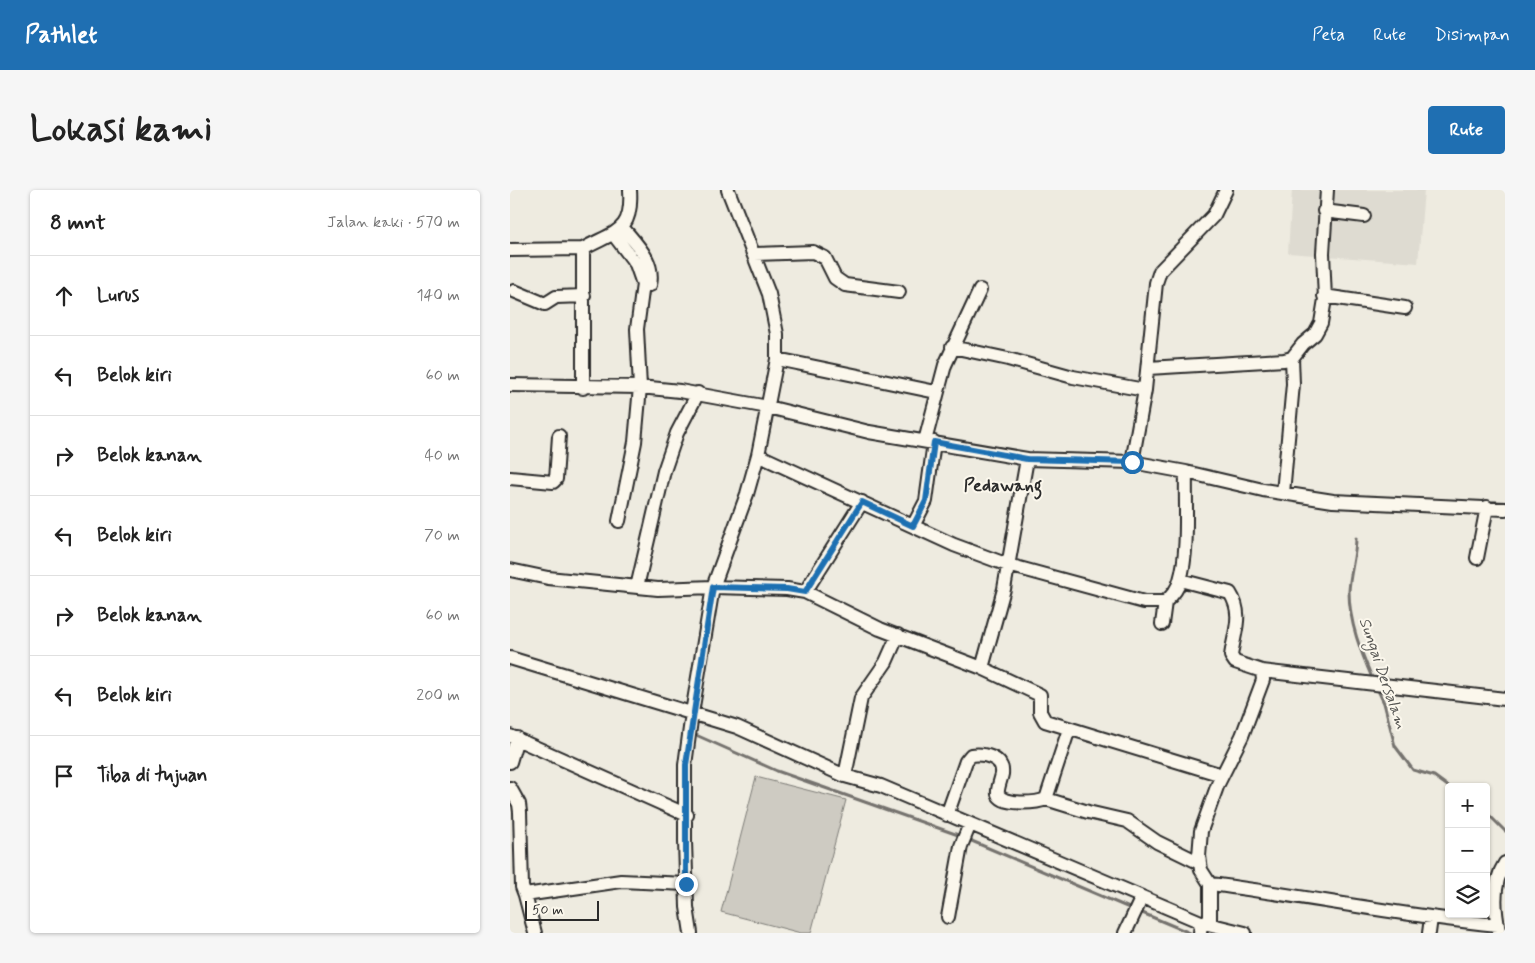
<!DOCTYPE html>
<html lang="id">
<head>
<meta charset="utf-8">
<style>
	body { margin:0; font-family:Mynerve,sans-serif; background:#f6f6f6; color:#222 }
	.controls { position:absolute; right:15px; bottom:15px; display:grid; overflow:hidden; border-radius:5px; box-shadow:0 1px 4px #0004 }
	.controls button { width:45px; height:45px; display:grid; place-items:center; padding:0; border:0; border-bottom:1px solid #e0e0e0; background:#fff; color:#222; font:25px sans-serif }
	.scale { position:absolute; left:15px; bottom:12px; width:74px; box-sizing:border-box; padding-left:5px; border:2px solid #2b2b2b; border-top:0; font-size:14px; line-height:18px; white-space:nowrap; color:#2b2b2b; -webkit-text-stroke:4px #fbf7ec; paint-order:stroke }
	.stop { position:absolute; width:15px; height:15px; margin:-11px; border:4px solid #1f6fb2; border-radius:50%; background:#fff }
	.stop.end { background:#1f6fb2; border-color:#fff; box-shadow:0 1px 5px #0008 }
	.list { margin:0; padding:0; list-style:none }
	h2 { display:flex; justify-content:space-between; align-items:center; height:65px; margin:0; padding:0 20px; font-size:21px }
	h2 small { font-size:16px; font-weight:400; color:#767676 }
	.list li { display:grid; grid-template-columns:32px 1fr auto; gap:15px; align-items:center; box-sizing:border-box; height:80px; padding:0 20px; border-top:1px solid #e0e0e0 }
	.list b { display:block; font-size:19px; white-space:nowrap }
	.list em { font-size:16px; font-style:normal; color:#767676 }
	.icon { flex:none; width:28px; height:28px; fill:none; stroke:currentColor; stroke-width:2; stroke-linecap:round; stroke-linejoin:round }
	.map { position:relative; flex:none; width:995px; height:743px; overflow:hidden; border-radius:5px }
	header { display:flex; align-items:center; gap:30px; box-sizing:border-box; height:70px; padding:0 25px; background:#1f6fb2; color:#fff }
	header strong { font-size:24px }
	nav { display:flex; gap:28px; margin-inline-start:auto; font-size:18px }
	.intro { display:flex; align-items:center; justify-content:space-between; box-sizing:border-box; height:120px; padding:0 30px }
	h1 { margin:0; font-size:35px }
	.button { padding:12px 22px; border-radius:5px; background:#1f6fb2; color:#fff; font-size:18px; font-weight:700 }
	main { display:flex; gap:30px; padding:0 30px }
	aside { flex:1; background:#fff; border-radius:5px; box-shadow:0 1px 4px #0004 }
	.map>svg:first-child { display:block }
</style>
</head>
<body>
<header>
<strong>Pathlet</strong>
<nav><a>Peta</a><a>Rute</a><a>Disimpan</a></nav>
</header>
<div class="intro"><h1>Lokasi kami</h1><a class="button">Rute</a></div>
<main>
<aside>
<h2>8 mnt<small>Jalan kaki · 570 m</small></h2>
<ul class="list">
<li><svg class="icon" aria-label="ahead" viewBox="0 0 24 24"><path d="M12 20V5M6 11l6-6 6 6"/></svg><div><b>Lurus</b></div><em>140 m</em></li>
<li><svg class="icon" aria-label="left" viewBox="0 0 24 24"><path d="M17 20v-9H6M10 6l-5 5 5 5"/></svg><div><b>Belok kiri</b></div><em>60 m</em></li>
<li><svg class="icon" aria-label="right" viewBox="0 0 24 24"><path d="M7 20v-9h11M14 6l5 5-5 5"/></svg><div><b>Belok kanan</b></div><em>40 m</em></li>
<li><svg class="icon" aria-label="left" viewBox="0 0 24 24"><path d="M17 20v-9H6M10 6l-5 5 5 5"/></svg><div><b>Belok kiri</b></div><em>70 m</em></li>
<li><svg class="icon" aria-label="right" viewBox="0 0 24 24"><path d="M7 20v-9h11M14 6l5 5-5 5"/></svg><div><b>Belok kanan</b></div><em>60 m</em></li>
<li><svg class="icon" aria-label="left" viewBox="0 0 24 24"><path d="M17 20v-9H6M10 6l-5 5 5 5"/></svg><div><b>Belok kiri</b></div><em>200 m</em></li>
<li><svg class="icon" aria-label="arrive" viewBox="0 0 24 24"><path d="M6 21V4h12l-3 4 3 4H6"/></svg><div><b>Tiba di tujuan</b></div></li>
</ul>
</aside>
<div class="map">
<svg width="995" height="743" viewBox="0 0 995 743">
	<rect width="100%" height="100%" fill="#eeebe0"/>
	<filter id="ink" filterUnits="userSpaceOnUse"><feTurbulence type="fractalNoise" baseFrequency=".02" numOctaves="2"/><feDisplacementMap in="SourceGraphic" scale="10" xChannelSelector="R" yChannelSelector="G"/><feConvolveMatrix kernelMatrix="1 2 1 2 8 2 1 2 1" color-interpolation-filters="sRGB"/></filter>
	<g filter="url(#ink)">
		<path fill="#dedbd1" d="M782,0H914L908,73L778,63Z"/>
		<path fill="#cecbc2" stroke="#7c7b76" d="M246,587L336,610L301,743H291L211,722Z"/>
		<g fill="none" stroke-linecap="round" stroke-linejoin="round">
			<path stroke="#74726e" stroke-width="3" d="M846,348C846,366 840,383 839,401C839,433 851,462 863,490
				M867,498L874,513L885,556L903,580L924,586L939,597
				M186,545L267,581L451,646
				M976,622L995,641
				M457,649L624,720
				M630,722L680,743"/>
			<defs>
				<path id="minor" d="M814,21L854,26
					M113,38C127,55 145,71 140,95L133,94
					M104,45L126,74L133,94L127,139L130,197L125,252L109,331
					M73,59C105,41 123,43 120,0
					M0,60L73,59V198
					M245,64L303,62L315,68L325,88L335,95L389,102
					M4,101L35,114L46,107L74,106
					M814,106L895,118
					M442,157L498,169L563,187L635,200
					M267,169L426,202
					M638,178L774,170L782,168L793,154L805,144L811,133L815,109L813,63L817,0
					M0,195L130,197L170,201L258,217L359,242L517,269L622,272L676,282L753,300L823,311L995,319
					M415,251L435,175L470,100
					M248,265L444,355L498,375L634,412H655C662,406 668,399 670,390C679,361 675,313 676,282
					M622,272L635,200L646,93L650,81L704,25L716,0
					M0,288L43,292L46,289L49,246
					M773,303L783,194L782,168
					M403,336L416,311L424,252
					M967,368L977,317
					M0,380L38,388L148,399L203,397L277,399L295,402L370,439L472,478L530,505V522L535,531L712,585
					M670,390L720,403C734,425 724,442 721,466L725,472L752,481L753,490L732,546L708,594L691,641L689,666L691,680L700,694V734
					M127,397L154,281L167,243L188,203
					M295,402L352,312
					M652,434L655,412
					M0,468L227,537L335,586L371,596L691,732L690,743
					M472,478L494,399L517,269
					M752,481L995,509
					M0,546L177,625
					M0,572L7,548
					M335,586L351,508L376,472L388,445
					M0,598L9,614L10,622L12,697L15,705
					M536,609L578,622L617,631L647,652L690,673
					M437,625L456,571L461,565C473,563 494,567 492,584C491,590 487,598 488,604C492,616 527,613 536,609L559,539
					M700,694C796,706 891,726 988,735
					M438,727L451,656L460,634
					M694,733L735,743
					M989,741C984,718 982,693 995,673
					M25,743L15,705L111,691L176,694
					M181,743L177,717L175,651V575L182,523L203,397L237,304L248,265L267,169V144L259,104L218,0
					M615,743L632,707
					M919,743L921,728"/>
			</defs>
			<use href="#minor" stroke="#2b2b2b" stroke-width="16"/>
			<use href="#minor" stroke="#fbf7ec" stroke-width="12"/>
		</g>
	</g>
	<g fill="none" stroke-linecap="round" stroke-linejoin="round" filter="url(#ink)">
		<path stroke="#1f6fb2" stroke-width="6" d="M176,694V575L203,397L277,399L295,402L352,312L403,336L416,311L424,252L517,269L622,272"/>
	</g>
	<g text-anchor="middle" stroke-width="4" stroke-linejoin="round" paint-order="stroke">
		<g font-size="16" font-style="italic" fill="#555552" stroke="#fbf7ec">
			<text transform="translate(874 483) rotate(71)" y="6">Sungai Dersalam</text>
		</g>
		<g font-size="18" font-weight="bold" fill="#2b2b2b" stroke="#fbf7ec">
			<text x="493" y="301">Pedawang</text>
		</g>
	</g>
</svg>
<div class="controls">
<button>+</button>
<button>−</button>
<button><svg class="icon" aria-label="layers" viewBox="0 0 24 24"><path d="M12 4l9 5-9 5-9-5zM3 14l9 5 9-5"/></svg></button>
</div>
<div class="scale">50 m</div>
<div class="stop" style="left:622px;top:272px"></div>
<div class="stop end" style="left:176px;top:694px"></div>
</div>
</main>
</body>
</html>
